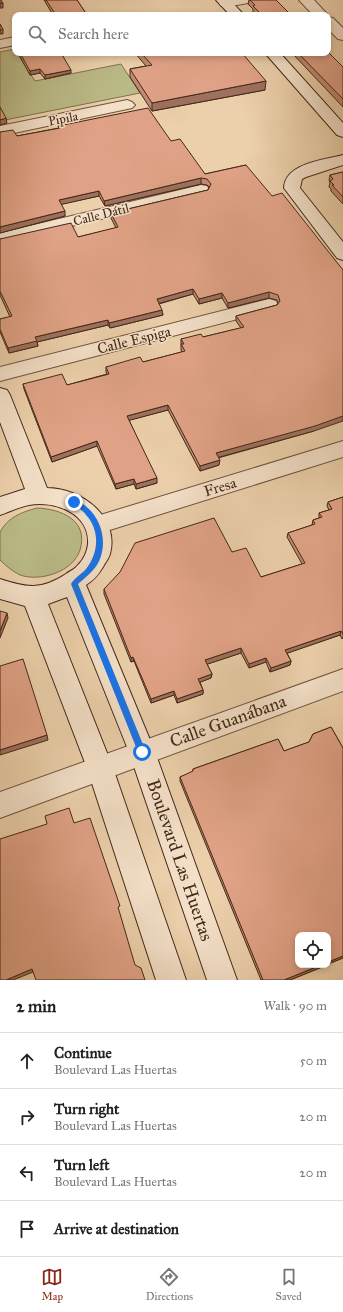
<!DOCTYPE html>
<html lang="en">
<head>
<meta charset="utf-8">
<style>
	body { margin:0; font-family:"IM FELL Great Primer",serif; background:#f2f2f2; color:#222 }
	.controls { position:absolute; right:12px; bottom:12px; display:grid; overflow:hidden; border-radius:8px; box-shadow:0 2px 6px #0003 }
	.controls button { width:36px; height:36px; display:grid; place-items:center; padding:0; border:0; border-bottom:1px solid #e0e0e0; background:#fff; color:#222; font:20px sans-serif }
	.stop { position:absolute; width:12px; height:12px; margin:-9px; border:3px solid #1a73e8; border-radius:50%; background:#fff }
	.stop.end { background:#1a73e8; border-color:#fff; box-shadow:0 1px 4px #0008 }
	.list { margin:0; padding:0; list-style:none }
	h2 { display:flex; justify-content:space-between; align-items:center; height:52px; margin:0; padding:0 16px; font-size:17px }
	h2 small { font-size:13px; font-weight:400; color:#767676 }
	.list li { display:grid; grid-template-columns:26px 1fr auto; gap:12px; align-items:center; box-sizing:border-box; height:56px; padding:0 16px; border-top:1px solid #e0e0e0 }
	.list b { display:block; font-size:15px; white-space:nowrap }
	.list p { margin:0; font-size:13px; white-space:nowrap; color:#767676 }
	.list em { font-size:13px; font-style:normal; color:#767676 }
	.icon { flex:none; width:22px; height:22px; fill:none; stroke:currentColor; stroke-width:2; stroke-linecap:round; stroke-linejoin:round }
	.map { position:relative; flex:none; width:343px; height:980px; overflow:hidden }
	.search { position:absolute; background:#fff; box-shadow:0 2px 6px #0003; left:12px; right:12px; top:12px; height:44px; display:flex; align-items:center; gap:10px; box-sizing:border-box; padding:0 14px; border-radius:8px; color:#767676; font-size:15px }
	.sheet { height:276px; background:#fff }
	nav { display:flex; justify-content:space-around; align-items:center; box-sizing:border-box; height:56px; border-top:1px solid #e0e0e0; background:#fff; font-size:11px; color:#767676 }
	nav a { display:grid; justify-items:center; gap:2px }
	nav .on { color:#8f2418 }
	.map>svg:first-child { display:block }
</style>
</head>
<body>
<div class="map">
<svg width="343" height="980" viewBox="0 0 343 980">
	<rect width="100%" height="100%" fill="#ecd0ab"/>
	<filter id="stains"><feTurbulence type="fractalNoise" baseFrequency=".005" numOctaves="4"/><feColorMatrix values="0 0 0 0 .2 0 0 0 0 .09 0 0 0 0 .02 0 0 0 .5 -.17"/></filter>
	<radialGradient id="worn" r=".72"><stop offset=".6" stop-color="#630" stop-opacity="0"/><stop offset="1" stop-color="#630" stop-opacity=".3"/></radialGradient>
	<path fill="#baba87" stroke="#807150" d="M15,49V53H17L35,81L121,64L140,93L0,121V52Z
		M37,508C61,509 89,520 80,550C73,572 40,582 20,575C12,571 6,566 0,560V532C8,517 22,512 37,508Z"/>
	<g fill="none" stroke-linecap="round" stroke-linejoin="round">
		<defs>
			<path id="street" d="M222,0H250L248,3L226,7L221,6L219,3Z
				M299,0H314L328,15H313Z
				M328,17L333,18L343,28V40L338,39L328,29Z
				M15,37V45L0,48V40Z
				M127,100L132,102L135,105L132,108L0,136V126Z
				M201,185L207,186L209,190L207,194L0,243V233Z
				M269,299L276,301L278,305L276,309L0,381V367Z
				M343,441V457L97,534L89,531L86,525L89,519L97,516Z
				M343,669V691L0,818V792Z"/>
			<path id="secondary" d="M216,0H230L244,15H230Z
				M265,53H280L343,123V137L337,135Z
				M343,155V165L306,177L302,179L300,188L343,242V260L337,258L284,188C285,163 324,160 343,155Z
				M0,388L7,390L10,395L47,488C80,488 120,516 110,554C109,558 105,563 103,567C98,575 94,580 86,585L155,752L237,980H207L129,752L67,597L48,604L113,768L186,980H156L87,768L25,606L0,599V579C27,588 41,590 66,574C70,571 75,569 78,565C84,559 87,552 88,544C90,513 54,500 29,505C19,507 9,512 0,515V497L25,489L0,422Z"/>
		</defs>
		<use href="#street" stroke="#6f523d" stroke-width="2"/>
		<use href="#secondary" stroke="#452818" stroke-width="2"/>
		<use href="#street" fill="#f3e0c8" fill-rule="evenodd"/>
		<use href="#secondary" fill="#f3e0c8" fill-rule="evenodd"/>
	</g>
	<path fill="#c18b73" stroke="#452818" d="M44,0H77L87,15H53Z
		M249,0H250L291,15H255L253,12V9L248,4Z
		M18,53H61L71,73L45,79L40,73L30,75Z
		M135,53H242L265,90L152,111L130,77V69L146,66Z
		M292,53H328L343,67V107Z
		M58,126L171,141L205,174L246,165L314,431L218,458L219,465L200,471L168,410L129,420L157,483L136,489L134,484L116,489L97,446L52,462L24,389L23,384L67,385L107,374L106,372V367L143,362L182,352L181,350V339L203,337L241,328L236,321V316L277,305L278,303L277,300L269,298L228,308L222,298L199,304L193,294L159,304L163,315L110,328L108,325L83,331L37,342L38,346L9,353L0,332V319L10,317L0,295V239L78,237L116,228L111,218V213L208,190L209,187L207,185L201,184L105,206L99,196L61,204L65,216L0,233V132L17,136L59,128Z
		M343,172V204L331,191V189L329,187L330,182L329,181L330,175Z
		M343,497V638L342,639L340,635L287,653L291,661L290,665L270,672L266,662L249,668L241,653L207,664L212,674L211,678L200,682L203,690V694L177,703L174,695L151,703L134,661L131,662L104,594V589L232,552L261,577L302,564L287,537L288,533L312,525L313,520L319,518V513L329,510L327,506L328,502Z
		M331,727L343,748V958L328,964V935H298V965H327L290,980H261L180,781V777L193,772V769L278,739L284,751L309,742L313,734Z"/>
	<path fill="#9d715e" stroke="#452818" d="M0,3H3V8H0Z
		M3,29V34H0V30Z
		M40,69V73L30,75V71Z
		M71,70V73L45,79V75Z
		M266,81L265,90L152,111V103Z
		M6,118L7,123L0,125V120Z
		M201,178V184L105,206L104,201Z
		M99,191V196L59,205V200Z
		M65,211V216L0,233V227Z
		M193,289V294L157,304V299Z
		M269,292V298L228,308V303Z
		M222,293V298L199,304V299Z
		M162,310L163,315L110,328L109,323Z
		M108,320V325L37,342L38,346L9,353L8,348L35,337Z
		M168,405V410L127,421V416Z
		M343,416V421L314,431L216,458V453Z
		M97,441V446L52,462L51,457Z
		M220,460L219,465L200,471V466Z
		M157,478V483L136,489V484Z
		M134,479V484L116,489L115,484Z
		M7,613L8,618L0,638V631Z
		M341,631L340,635L285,654V650Z
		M241,648V653L205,665V660Z
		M133,657L134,661L131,662V658Z
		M266,658V662L249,668V664Z
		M291,661L290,665L270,672L271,668Z
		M212,674L211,678L198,683V679Z
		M203,690V694L177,703V699Z
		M174,691V695L151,703V699Z
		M47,735L48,740L0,755V750Z
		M343,956V958L328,964V962Z
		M321,965H327L290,980H284Z
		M32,969L33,972L13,980H6Z"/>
	<path fill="#e0a286" stroke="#452818" d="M0,0H1L3,3H0Z
		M46,0H77L87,15H56Z
		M250,0H276L291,15H262L253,6L255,5Z
		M0,24L3,29L0,30Z
		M328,52L343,67V99L298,53H328Z
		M20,53H61L71,70L45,75L40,69L30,71Z
		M141,53H242L266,81L152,103L130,69L152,65Z
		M0,107L6,118L0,120Z
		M148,108L171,141L180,139L205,174L246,165L272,196L282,193L343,270V416L315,426L216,453L220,460L200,466L168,405L127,416L157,478L136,484L134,479L115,484L97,441L51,457L23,384L62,374L67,385L109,374L106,367L140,357L143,362L185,351L181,344H184L181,339L201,334L203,337L244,327L236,316L277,305L280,301L278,295L269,292L228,303L222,293L199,299L193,289L157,299L162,310L109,323L108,320L82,326L35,337L37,341L8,348L0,329V319L12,316L0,291V239L71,223L78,237L118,227L111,213L208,190L211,184L207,179L201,178L104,201L99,191L59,200L65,211L0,227V132L13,130L17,136L60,128L58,126Z
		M343,172V197L332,185H334L330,181L333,179L330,175Z
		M343,497V634L341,631L285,650L291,661L271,668L266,658L249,664L241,648L205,660L212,674L198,679L203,690L177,699L174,691L151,699L133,657L131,658L104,589L120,572L135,543L214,518L232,552L246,548L261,577L305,563L288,533L315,524L313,520L322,517L319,513L332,509L328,502Z
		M0,611L7,613L0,631Z
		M23,659L47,735L0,750V666Z
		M331,727L343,748V956L328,962V935H298V965H321L284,980H263L180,777L193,771V769L278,739L284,751L309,742L313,734Z
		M69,808L74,823L90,818L120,906L118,907L135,965L141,968L145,980H36L32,969L6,980H0V839L47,824L45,816Z"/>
	<path fill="#1a73e8" d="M74,499C96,508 108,533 101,556C98,568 87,576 78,584L146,752L142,756L138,752L71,584C75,577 82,574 86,569C99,553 100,530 86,515C83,510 76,507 72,503V500Z"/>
	<g text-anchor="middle" stroke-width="3" stroke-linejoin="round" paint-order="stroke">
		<g font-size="13" fill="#452818" stroke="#f3e0c8">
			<text transform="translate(63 118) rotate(-11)" y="5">Pipila</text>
			<text transform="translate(101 214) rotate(-14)" y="5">Calle Dátil</text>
		</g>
		<g font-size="15" fill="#452818" stroke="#f3e0c8">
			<text transform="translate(134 340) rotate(-14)" y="5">Calle Espiga</text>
			<text transform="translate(220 487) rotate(-17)" y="5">Fresa</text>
		</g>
		<g font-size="18" fill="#452818" stroke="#f3e0c8">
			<text transform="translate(228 721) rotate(-20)" y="6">Calle Guanábana</text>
			<text transform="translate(180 860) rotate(71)" y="6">Boulevard Las Huertas</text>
		</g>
	</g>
	<rect width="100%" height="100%" filter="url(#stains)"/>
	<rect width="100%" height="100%" fill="url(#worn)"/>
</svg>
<div class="controls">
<button><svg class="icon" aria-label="locate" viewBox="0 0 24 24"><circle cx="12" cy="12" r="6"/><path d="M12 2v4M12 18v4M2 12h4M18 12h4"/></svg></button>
</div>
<div class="stop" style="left:142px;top:752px"></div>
<div class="stop end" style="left:74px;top:502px"></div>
<div class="search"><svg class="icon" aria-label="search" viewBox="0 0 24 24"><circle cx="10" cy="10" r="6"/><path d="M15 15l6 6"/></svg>Search here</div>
</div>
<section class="sheet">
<h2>2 min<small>Walk · 90 m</small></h2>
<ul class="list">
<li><svg class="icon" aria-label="ahead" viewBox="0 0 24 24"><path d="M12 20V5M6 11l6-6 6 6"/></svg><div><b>Continue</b><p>Boulevard Las Huertas</p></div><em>50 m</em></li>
<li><svg class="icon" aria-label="right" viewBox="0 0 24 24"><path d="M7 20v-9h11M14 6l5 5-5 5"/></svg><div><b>Turn right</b><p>Boulevard Las Huertas</p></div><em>20 m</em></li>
<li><svg class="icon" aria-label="left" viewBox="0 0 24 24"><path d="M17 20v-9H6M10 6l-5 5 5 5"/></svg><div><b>Turn left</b><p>Boulevard Las Huertas</p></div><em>20 m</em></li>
<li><svg class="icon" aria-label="arrive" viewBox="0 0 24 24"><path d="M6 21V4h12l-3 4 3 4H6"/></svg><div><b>Arrive at destination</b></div></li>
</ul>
</section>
<nav>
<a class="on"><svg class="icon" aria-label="map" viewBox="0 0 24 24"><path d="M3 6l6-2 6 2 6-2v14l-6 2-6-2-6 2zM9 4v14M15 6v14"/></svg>Map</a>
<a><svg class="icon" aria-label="directions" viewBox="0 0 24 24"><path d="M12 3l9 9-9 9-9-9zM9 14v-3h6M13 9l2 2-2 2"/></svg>Directions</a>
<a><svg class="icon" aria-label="saved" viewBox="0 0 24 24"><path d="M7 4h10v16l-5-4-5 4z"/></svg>Saved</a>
</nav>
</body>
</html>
